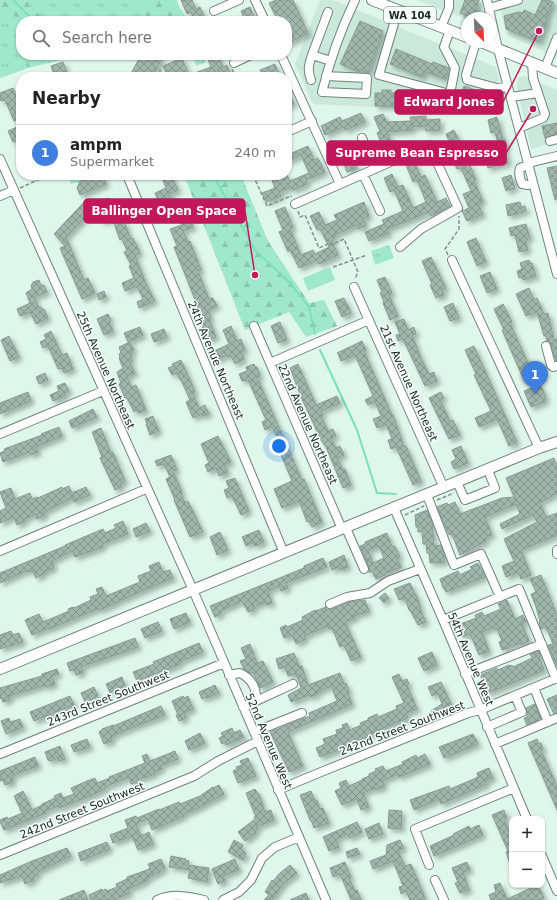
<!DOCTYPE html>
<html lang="en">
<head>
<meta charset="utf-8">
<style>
	body { margin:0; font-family:"DejaVu Sans",sans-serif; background:#f6f6f6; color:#222 }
	.controls { position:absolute; right:12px; bottom:12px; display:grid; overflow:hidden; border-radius:8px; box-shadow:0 1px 3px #0004 }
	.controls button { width:36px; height:36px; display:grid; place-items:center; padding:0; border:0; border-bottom:1px solid #e0e0e0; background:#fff; color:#222; font:20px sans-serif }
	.compass { position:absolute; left:461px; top:12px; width:36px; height:36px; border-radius:50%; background:#fff; box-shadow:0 1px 3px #0004; rotate:157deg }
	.you { position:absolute; left:279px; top:446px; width:14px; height:14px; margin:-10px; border:3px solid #fff; border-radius:50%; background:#1a73e8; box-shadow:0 0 0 6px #1a73e833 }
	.badge { display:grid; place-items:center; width:26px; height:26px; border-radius:50%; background:#a81134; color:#fff; font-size:13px; font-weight:700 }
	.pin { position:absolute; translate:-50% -33px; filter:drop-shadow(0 1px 2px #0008) }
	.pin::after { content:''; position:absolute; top:21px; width:14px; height:12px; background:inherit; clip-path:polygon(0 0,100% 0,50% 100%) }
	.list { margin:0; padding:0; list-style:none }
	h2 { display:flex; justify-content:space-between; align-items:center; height:52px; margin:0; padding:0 16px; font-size:17px }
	h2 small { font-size:13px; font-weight:400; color:#767676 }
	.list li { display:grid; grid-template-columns:26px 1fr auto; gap:12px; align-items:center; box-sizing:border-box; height:56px; padding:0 16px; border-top:1px solid #e0e0e0 }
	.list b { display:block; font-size:15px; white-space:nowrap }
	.list p { margin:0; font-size:13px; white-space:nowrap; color:#767676 }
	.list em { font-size:13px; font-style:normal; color:#767676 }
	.icon { flex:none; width:22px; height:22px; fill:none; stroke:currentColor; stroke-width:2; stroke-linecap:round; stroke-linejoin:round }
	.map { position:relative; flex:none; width:557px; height:900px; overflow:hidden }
	.search { position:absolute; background:#fff; box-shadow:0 1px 3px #0004; left:16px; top:16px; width:276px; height:44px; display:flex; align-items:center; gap:10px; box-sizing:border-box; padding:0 14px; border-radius:16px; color:#767676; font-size:15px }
	.panel { position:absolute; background:#fff; box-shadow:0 1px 3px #0004; left:16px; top:72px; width:276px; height:108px; border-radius:16px }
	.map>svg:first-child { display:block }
</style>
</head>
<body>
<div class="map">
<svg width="557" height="900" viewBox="0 0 557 900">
	<defs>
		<pattern id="grass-tufts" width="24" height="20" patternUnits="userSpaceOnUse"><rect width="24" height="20" fill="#a0e8cb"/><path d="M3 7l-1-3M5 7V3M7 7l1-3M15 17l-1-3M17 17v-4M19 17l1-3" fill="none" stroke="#8ac7ae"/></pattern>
		<pattern id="forest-firs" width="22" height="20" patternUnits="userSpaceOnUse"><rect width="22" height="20" fill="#a0e8cb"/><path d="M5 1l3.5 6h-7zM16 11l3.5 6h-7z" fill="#8ac7ae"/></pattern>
		<pattern id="garden-dots" width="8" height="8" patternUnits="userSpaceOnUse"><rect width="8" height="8" fill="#a0e8cb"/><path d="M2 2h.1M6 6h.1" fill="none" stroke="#8ac7ae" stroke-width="1.8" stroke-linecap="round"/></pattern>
		<pattern id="building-cross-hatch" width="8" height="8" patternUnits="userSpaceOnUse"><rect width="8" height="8" fill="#a0b6ac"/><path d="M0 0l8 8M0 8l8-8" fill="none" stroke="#82948c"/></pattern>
		<filter id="shadow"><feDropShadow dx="3.5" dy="3.5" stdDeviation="2" flood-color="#0004"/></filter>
	</defs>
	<rect width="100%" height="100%" fill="#dff6eb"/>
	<path fill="#cbe9db" d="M320,0H333L496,67L505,103L489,108L456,111L313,104L295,64Z
		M417,0H480L485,18L467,19Z
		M497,0H557V57L508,36Z
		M524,76L557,90V142L531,149L517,88L518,78Z"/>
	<path fill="url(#grass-tufts)" d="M0,0H150L155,21H21V41L20,42L21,55H24L28,68L0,78Z
		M389,245L394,258L375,265L371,251Z"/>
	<path fill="url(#forest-firs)" d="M0,0H25L28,2L42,18L30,21H21V24H19L12,9H0Z
		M144,0H177L179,7L190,21H133L146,16Z
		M24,55H82L28,68Z
		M193,55H204L206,62L196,66Z
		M184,175H241L268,241L309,303L324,300L337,326L306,337L289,312L245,330Z"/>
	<path fill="url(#garden-dots)" d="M75,175H82L79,182L71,184L70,179L72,176Z"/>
	<path fill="#a0e8cb" d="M330,267L335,280L308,291L303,278Z"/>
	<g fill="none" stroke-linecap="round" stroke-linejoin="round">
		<path stroke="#7ae0ba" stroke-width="2" d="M13,0L34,21
			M160,70L162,77
			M213,175L255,250L290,283L309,307L315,334
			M320,350L357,430L377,493L396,494"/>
	</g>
	<path fill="url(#building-cross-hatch)" stroke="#879c93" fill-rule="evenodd" filter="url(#shadow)" d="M181,0H192L196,9L200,7L206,21H195L191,12L187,14Z
		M276,0H293L308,33L287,44V21H278L269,3Z
		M465,0H479L472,18L460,13Z
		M542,0H548L553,2L546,19L547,21L539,42L506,29L504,16L519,12L523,13L524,10L535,15Z
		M250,7L256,21H245L241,11Z
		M360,21L383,31L368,73L360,69L359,72L340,64Z
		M396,49L432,64L433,62L449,68L445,79L424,71L422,77L390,64Z
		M141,55H157L162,58L152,77H129Z
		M212,55H218L223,67L227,65L232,77H221L218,70L203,77H168L163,66L182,58L189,75L211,67L207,57Z
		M63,62L69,77H55L51,66Z
		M275,64L279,74L271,77H263L260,70Z
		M464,86L484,93L481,104L460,97Z
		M287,87L294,104L287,107Z
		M13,88L18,102L21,101V119L14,121L5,100L1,101L0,98V93Z
		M382,90H391V93H407V106H375V93H382Z
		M361,113L365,122L345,130L343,127L325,135L321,126L340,117L342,121Z
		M383,114L387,122L411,121L410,117L426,116V120L440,119V130L426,131L425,126L412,127V130L387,132L391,144L383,147L377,133L380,131L374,117Z
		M497,117L503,140L505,139L507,146L505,147L508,163L488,168L486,160L497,157L496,151H500L495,132L491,133L488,120Z
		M557,123V134L545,138L542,126Z
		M17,127L21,139L13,142L8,131Z
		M454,130L462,148L458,149L465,165L469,163L476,180L474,181L483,201L478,204L483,214L467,221L462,211L469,208L463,194L471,191L461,168L457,169L449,152L453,151L446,134Z
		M341,142L346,156L350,154L357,168L347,172L342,159L338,161L332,146Z
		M308,146L314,160L318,158L325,172L306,180L307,184L293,190L291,187L279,192L281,196L266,202L262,193L275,188L270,175H287L290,181L309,173L301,155L287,162V155Z
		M414,161L421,177L425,175L437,202L446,198L450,206L431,216L429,212L387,229L389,233L369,241L365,232L384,224L382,220L403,211L394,190L390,192L384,178L392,174L398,187L403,185L413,208L426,202L417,180L413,182L406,165Z
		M557,166V199L555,200L547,168Z
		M83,175H103L106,184L80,195L77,188Z
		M161,175H171L178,190L169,194L173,205L182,201L193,227L183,231L188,242L190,241L201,270L198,271L209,299L213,298L217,306L208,310L211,318L209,319L216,337L207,340L202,327L204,326L198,311H199L197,305L174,247L177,246L170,229L182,225L176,211L164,216L155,193L166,188Z
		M511,175L515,188L506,191L502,178Z
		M108,198L120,223L124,221L131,239L133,238L136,244L140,253L135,255L145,281L155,301L139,308L137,302L143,299L137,286L125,291L122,283L134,278L129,266L131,265L124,252L127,251L122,239L120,240L112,218L102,222L94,204Z
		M86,200L94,208L66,237L84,280L88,278L95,293L82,299L60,248L65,246L54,234Z
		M364,202L369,216L363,219L366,225L358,229L357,225L334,235L335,238L332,240L338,255L319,264L317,260L299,268L290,250L288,252L279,232L283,230L275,211L285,207L293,227L290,229L301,255L313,250L315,254L329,247L320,229L317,230L310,216L319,212L325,225L337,220L334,215Z
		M520,202L521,207L525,206L526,211L508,216L506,205Z
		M526,224L530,238L525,240L528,250L519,252L515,235L511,236L509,228Z
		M476,238L486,262L477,266L467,242Z
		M431,257L446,288L442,290L444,295L436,298L430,285L432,284L422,261Z
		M529,260L531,264L532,263L536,276L523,280L522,277L519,278L517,271L522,269L520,263Z
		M490,272L497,289L487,293L480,276Z
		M385,277L392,293L389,295L398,316L390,320L383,303L384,302L380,293L382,292L377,280Z
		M39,280L41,286L44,285L47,292L34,297L39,308L41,307L43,310L44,309L48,318L36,324L30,312L20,316L17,309L30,303L26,293L32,289L31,286L33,282Z
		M529,288L534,300L537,298L544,314L548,313L554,340L557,339V361H556L551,344L547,341L546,336H544L537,312L526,316L516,294Z
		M104,291L106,297L99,300L97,294Z
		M344,298L351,313L342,317L335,301Z
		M453,303L459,318L450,321L444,307Z
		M503,304L512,322L510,323L532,372L522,376L502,330H504L494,309Z
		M108,314L111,320L109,322L113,331L104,335L97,319Z
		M404,319L408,330L414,327L416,334L412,335L421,358L429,374L434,372L437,381L425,386L403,339L398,341L396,335L400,334L395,322Z
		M280,322L287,340L278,343L271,326Z
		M231,326L237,341L241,339L245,350L241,352L244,359L235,364L231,356L228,357L227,355L216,360L212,352L229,344L223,330Z
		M140,327L143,335L128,342L124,333Z
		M164,329L167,337L154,342L151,334Z
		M51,331L62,355L67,353L73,369L64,373L62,368L58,369L48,346L43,348L40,342L46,339L44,335Z
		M9,336L19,357L10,361L1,340Z
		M362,341L366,350L364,351L392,415H393L397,426L404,447L406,446L421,481L413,485L396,447L391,449L388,440L392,439L386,424L377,428L373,419L381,416L375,402L368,405L365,400L373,396L355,355L341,361L338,354L337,353Z
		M130,342L134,350L131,351L132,355L130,356L132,361L130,362L135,373L127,376L131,387L136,385L146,410L139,413L137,410L134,412L127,398H125L119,384L121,383L117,372L123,368L119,358L120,357L119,354L121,353L119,347Z
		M474,346L517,442L509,446L497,419L479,427L475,418L491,411L474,375L476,374L465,350Z
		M181,360L191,382L195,392L193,393L199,408L205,405L209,414L203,416L202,414L193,418L186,402L190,400L181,380H180L177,373L172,375L168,368L173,366L172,364Z
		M254,364L255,367H257L260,376L257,377L302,480L304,479L322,522L312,527L309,521L307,522L299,501L282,508L274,489L292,481L274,438L277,437L272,427L265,430L262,422L266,420L248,380L242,381L239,374L247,371L246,367Z
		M298,364L316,405L337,396L340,403L321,411L323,415L321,416L328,431L333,429L336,436L331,438L336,448L340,446L344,455L337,458L343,470L345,469L351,485L343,488L326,447L321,440L301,397L290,368Z
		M45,373L48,380L39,384L36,377Z
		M65,383L69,391L64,394L65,396L53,401L50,395L59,391L57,386Z
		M540,384L546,397L544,402L531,407L524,391Z
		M28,392L31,401L0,414V403Z
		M441,392L444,398L440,400L445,410L450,421L453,420L460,435L449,439L429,398Z
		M93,409L97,417L72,428L69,421Z
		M153,416L159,431L150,435L146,424H147L145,419Z
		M59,427L62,436L36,447L38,452L31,455L30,452L3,462L0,453L5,451L4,449L42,435L41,434Z
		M101,428L111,453L113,452L125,481L120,484L121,487L115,490L100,458L102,457L92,432Z
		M218,436L231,462L224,465L228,472L219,476L216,468L208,472L205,465L209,463L201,444Z
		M461,446L468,463L454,469L451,462L456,459L452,450Z
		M171,455L177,470L173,471L182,492L181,493L185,503L188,501L203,532L190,537L174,500H175L166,479L170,477L164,464L157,466L155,461Z
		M554,458L557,466V493L551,496V497L540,502L546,517L557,513V535L521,550L531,575L521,579L518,572L506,577L502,566L514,561L504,539L537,522L533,515L502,529L500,524L520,514L516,504L485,517L492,535L485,538L486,541L460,555L452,534L449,535L437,507L447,503L448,505L455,502L460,514L502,498L514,497L506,478Z
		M235,478L249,511L241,515L232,496L227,498L224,490L229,488L226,481Z
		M69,486L72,493L86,487L90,495L74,502L72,498L44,512L45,515L37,519L36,514L24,519L25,521L17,525L14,517L0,523V511L6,508L0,492L11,488L15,499L30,493L32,499L38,497V498L62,487V489Z
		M427,510L432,522L434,546L441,545L444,555L445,562L430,563L429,553H427L426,544H423L422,531L418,532V527H416L415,515Z
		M123,521L128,534L102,544L103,547L75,557L73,551L62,556L52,561L54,568L44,572V574L36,578L33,571L29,572L28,570L0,583V573L65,546V545L103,529L105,533L116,528L114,525Z
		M146,523L150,531L136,537L133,529Z
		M259,530L264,542L255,546L253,542L246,546L242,537Z
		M220,532L228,550L217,555L210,537Z
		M387,533L392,547L395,546L400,557L397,558L401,567L384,574L385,575L376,579L372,571L369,573V567L360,546L365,544V542ZM379,546L384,558L373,563L368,550Z
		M344,555L348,567L340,570L339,567L332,570L329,562Z
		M323,558L327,567L286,583L288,588L281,591L279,586L268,591L272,603L267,605L266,602L253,607L254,610L248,612L242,601L220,611L221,614L215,617L210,606L304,568V566Z
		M159,562L163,572L170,570L173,578L137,593L100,610L99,609L95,610L49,629V628L32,635L25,620L39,614L43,622L69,611L68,609L73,607L74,608L91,600L90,597L98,594L96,589L102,587L106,596L140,582L138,576L151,571L149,566Z
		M478,563L485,577L446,592L444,588H443L440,579L458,571L460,575L472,569L470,567Z
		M541,575L557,615V666L548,645L553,644L546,627L541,629L539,622L540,621L536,607L531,594L536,592L530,579Z
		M410,583L416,596H417L421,609H420L426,622L418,625L410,610H409L405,598L399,600L394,589Z
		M385,593L389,598L384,603L379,598Z
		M365,600L369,611L354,616L355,618L345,622L361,657L351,661L344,645L340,647L332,628L329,629L328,626L304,636L306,639L296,644L292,635L284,638L280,628L286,625L287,627L303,620L302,617L315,610L316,611L326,607V609H332L349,602Z
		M507,600L515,619L523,615L526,622L522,624L529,641L521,645L520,643L502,650L499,642L502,641L497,629L495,630L494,627L482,632L489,651L479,655L470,634L463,637L458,625L476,618L475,615L482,612L484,616L501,609L498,604Z
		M186,613L190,622L174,629L170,619Z
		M158,622L162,631L145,638L141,629Z
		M11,631L13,635L19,633L23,642L0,649V635Z
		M135,638L138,647L81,667L83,672L76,675L74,670L70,671L67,663Z
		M199,643L203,652L179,662L180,664L137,681L133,672L154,664L153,662Z
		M250,644L257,663L263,661L273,682L260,688L253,672L250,673L244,669L240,661L246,659L241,648Z
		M539,651L541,656L539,657L544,669L542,671L488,693L480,675L497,668L498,670L509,665L510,666L512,665L513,667L532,658L530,654Z
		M432,652L437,665L424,671L418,658Z
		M294,653L299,666H302L308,685L340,673L344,684L346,683L349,692L348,693L352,704L288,732L303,766L289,772L270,732L310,716L309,713L337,701L331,686L317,692L318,694L310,697L309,695L291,702L288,695L301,688L296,674L288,676L285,667L279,669L276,659Z
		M57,669L59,674L52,676L55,684L46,687L45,685L9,696L10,700L3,702L2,698L0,699V688L42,676V674Z
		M399,674L402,681L407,679L409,684L407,685L417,709L406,713L408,718L372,733V734L366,736V738L355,742L356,743L320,757L316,748L325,744L323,739L337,734L336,730L343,728L342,725L347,723L350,730L361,725L360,723L368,720V718L377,714L378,717L397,709L396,706L404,703L392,677Z
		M122,677L125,686L110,693L106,684Z
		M441,682L453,708L448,710L449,712L444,714L442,711L434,716L431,711L442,704L438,693L432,696L428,687Z
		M215,685L219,693L206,698V697L202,699L199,692Z
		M94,687L98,696L85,702L81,693Z
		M557,695V713L554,714L547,699Z
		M70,696L74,705L34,721L30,712Z
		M183,696L184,698L188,696L193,709L184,713L186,718L179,721L176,715H178L172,701Z
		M535,704L541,719L527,725L524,718L527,717V712L526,708Z
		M161,706L165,715L116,734L111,738L112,741L104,744L99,732L102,730V729L113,725V726Z
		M9,718L10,722L20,719L23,727L6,734L1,721Z
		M232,728L234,733L240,730L244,737L226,745L225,742L222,744L219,738L223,736L221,733Z
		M200,733L205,743L189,750L185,741Z
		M473,734L478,744L444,758L439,747Z
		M87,739L90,747L74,752L71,745Z
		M537,739L539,744L541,743L543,749L541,750L557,786V810L528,743Z
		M60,746L65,759L59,761L58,758L50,761L48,760L45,752Z
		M175,751L178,759L160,766L162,769L154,772L155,774L136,780L137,782L131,784L129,777L105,787V789L90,796L59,808V806L45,811L46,813L4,830L0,822V820L7,817L8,819L22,813L14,796L23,791L32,810L42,805V804L55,798L54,796L61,793L63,798L74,794L71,788L87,781L95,778L97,783L110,778L109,777L145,763L142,756L147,754L150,761Z
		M425,754L430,764L399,777L398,774L382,781L385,786L376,790L375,788L363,793L369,807L361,810L357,799L342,805L335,791L341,788L339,783L346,780L349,786L362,780V779L369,776V774L376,771L375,769L383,766L386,771L403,764L402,762L416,755L417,758Z
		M35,757L38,766L13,775V776L12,777L13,782L5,785L3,780L0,781V771Z
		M248,758L256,776L238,783L233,771L237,769L236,767L242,765L240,761Z
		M489,768L493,778L485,781L487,784L441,804L439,799L414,810L410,800L449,786L450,789L476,778L478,776L477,773Z
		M219,785L224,794L198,808L184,814V816L152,830L148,819L136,824L141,836L149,832L153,844L138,850L132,836L113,843L110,835L128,828L125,820L136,816L137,818L159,809V810L179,802L180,804L200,796L213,787V788Z
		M255,789L258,794H259L265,812L271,810L274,820L256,827L258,829L255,831L256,833L245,841L238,832L255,819L254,817H256L246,793Z
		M311,791L315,801L317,800L320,809L323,808L329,823L314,828L312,822L310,820L300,795Z
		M389,810L402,811L401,829L388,828Z
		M504,810L507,818L504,819L512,838V867H511L506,852L508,851L492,815Z
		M357,822L362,832L349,838L347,834L337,839L336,840L339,847L329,851L323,837Z
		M379,823L383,834L369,839L365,829Z
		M479,825L483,835L434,856L430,846L454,835L453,834L469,826L470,829Z
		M234,840L243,845L241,850L246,853L243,860L228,852Z
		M400,840L404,848L398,851L405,866L411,864L426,900H410L406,891L401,894L399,887L403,886L393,861L373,869L370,861L386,855L387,845Z
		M107,842L110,849L81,861L78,853Z
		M67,848L71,856L37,872L38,875L33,877L34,880L25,884L22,876L0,883V875L32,861Z
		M357,848L360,854L348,858L346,852Z
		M171,856L186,859L185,860L189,861L188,865L209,868L207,882L188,878L190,870L169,867Z
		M161,859L165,868L160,871V872L147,878L148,880L144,881L145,882L128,889L130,893L114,900H91L89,895L102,889V891L106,889L107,891L117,887L116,884L127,879V877L147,870L150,868L148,864Z
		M235,859L239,870L223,876L225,881L218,884L212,869Z
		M345,862L351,878H349L355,891L357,890L361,900H351L340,874L333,877L330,868Z
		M467,862L470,870L463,872L469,890L460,893L455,883L458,882L452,868Z
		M290,865L297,873L283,884L272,900H264L269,895L265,892L272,880L273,881L280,873Z
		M500,883L507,899L531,888L530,887L534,885H538L544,898L540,900H491L489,895L496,892L494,885Z
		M84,890L88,900H59Z
		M306,893L309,900H290Z"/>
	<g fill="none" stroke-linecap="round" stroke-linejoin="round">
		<defs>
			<path id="minor" d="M255,0L265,21
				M487,0L498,49L557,274
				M489,8L518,0
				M398,10L379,75L450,94L455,68L444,47L450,30
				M214,11L239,0
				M328,12L312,55L331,61
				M441,27L449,8V0
				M476,42L466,75L467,80L497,88L508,87
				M281,55L340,184
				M234,63L251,55
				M545,68L557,38
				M326,76L367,78L366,94L322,92C330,60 341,29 355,0
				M311,80C307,70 309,64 312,55
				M511,97L538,93L533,78L532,62
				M519,128L543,118L545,114L538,93
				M287,132L312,121
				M362,138L375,169
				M550,141L557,139
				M0,159L193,590L258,741L326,900
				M528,163L557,156
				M528,165L520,168C518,174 520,178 522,184L528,185L533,183
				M363,174L380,211
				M127,175L284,553
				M0,196L14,190
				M295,204L429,145L458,208L421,229L400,247
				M452,260L539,448
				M354,287L444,488
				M254,326L342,529
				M546,346L551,365L553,367L557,366
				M270,363L369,320
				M0,434L103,391
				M457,482L465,500L495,488L488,470
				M427,495L454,565L481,554L500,597
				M394,508L443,620L527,819
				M346,528L364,569
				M557,550V554
				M0,551L146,489
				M330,604L347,597L370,593L388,581L420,569
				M443,620L519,589L556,679
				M465,674L542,644
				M229,675L240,673C252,679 257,688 256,701
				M534,688L548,722
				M243,707L293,684
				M487,727L522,712L515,696
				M254,732L302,713
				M495,744L557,718
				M0,754L224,663
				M278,790L321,772L468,713L480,710L557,678
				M0,855L194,776L218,761L258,741
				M542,856L557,891
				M429,865L415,829L514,788
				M435,880L444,900
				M157,900C172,893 188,896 204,900
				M223,900L239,892L251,880L262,858L275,847L299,837"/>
			<path id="major" d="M372,0L467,37
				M481,42L557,73
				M0,669L539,448L557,442"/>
		</defs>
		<use href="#minor" stroke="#6e837a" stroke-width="10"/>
		<use href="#major" stroke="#6e837a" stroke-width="12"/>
		<path stroke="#83928b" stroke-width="1.5" stroke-dasharray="4 2" stroke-linecap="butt" d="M232,69L235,75L234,77
			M253,175L267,206L291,196V197
			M20,188L49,175
			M298,211L300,217L305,215L319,248L330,243L331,245L344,239L358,272L355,279
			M448,255L445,249L459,229V216
			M333,267L367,255
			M437,500L454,493
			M405,515L424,506"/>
		<use href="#minor" stroke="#fff" stroke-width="8"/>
		<use href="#major" stroke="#fff" stroke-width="10"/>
	</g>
	<g text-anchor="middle" stroke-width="3" stroke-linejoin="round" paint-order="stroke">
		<rect fill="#f6fffb" stroke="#606865" stroke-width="1" x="384" y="7" width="52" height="16" rx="3"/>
		<g font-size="10" font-weight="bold" fill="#202825">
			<text x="410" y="19">WA 104</text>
		</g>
		<g font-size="11" fill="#202825" stroke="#f6fffb">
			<text transform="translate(216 360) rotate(67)" y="4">24th Avenue Northeast</text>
			<text transform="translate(106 370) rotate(66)" y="4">25th Avenue Northeast</text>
			<text transform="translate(409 383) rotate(66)" y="4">21st Avenue Northeast</text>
			<text transform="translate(308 424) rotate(66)" y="4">22nd Avenue Northeast</text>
			<text transform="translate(471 659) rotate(67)" y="4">54th Avenue West</text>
			<text transform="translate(108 698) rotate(-22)" y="4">243rd Street Southwest</text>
			<text transform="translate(402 728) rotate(-21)" y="4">242nd Street Southwest</text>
			<text transform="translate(269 741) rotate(67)" y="4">52nd Avenue West</text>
			<text transform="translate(82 810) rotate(-22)" y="4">242nd Street Southwest</text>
		</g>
	</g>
	<path fill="none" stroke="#c2185b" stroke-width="1.5" d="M539 31L503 102M533 109L506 153M255 275L245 211"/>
	<g fill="#c2185b" stroke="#f6fffb" stroke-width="1.5">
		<circle cx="539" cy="31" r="4"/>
		<circle cx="533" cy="109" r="4"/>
		<circle cx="255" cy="275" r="4"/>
	</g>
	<g fill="#c2185b" stroke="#c2185b" stroke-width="1.5">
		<rect x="395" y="90" width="108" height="24" rx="4"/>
		<rect x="327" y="141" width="179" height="24" rx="4"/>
		<rect x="84" y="199" width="161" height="24" rx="4"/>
	</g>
	<g font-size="12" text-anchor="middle" font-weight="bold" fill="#fff">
		<text x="449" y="106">Edward Jones</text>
		<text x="417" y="157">Supreme Bean Espresso</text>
		<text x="164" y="215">Ballinger Open Space</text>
	</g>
</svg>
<div class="controls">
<button>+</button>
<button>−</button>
</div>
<svg class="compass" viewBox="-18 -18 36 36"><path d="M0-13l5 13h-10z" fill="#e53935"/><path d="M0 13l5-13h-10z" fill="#767676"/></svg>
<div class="you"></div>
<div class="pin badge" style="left:535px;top:394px;background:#3f7fe0">1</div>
<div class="search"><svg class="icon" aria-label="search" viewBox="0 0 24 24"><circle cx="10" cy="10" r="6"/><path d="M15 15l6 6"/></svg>Search here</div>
<section class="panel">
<h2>Nearby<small></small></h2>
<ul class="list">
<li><span class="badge" style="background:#3f7fe0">1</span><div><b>ampm</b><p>Supermarket</p></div><em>240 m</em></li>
</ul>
</section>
</div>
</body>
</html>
